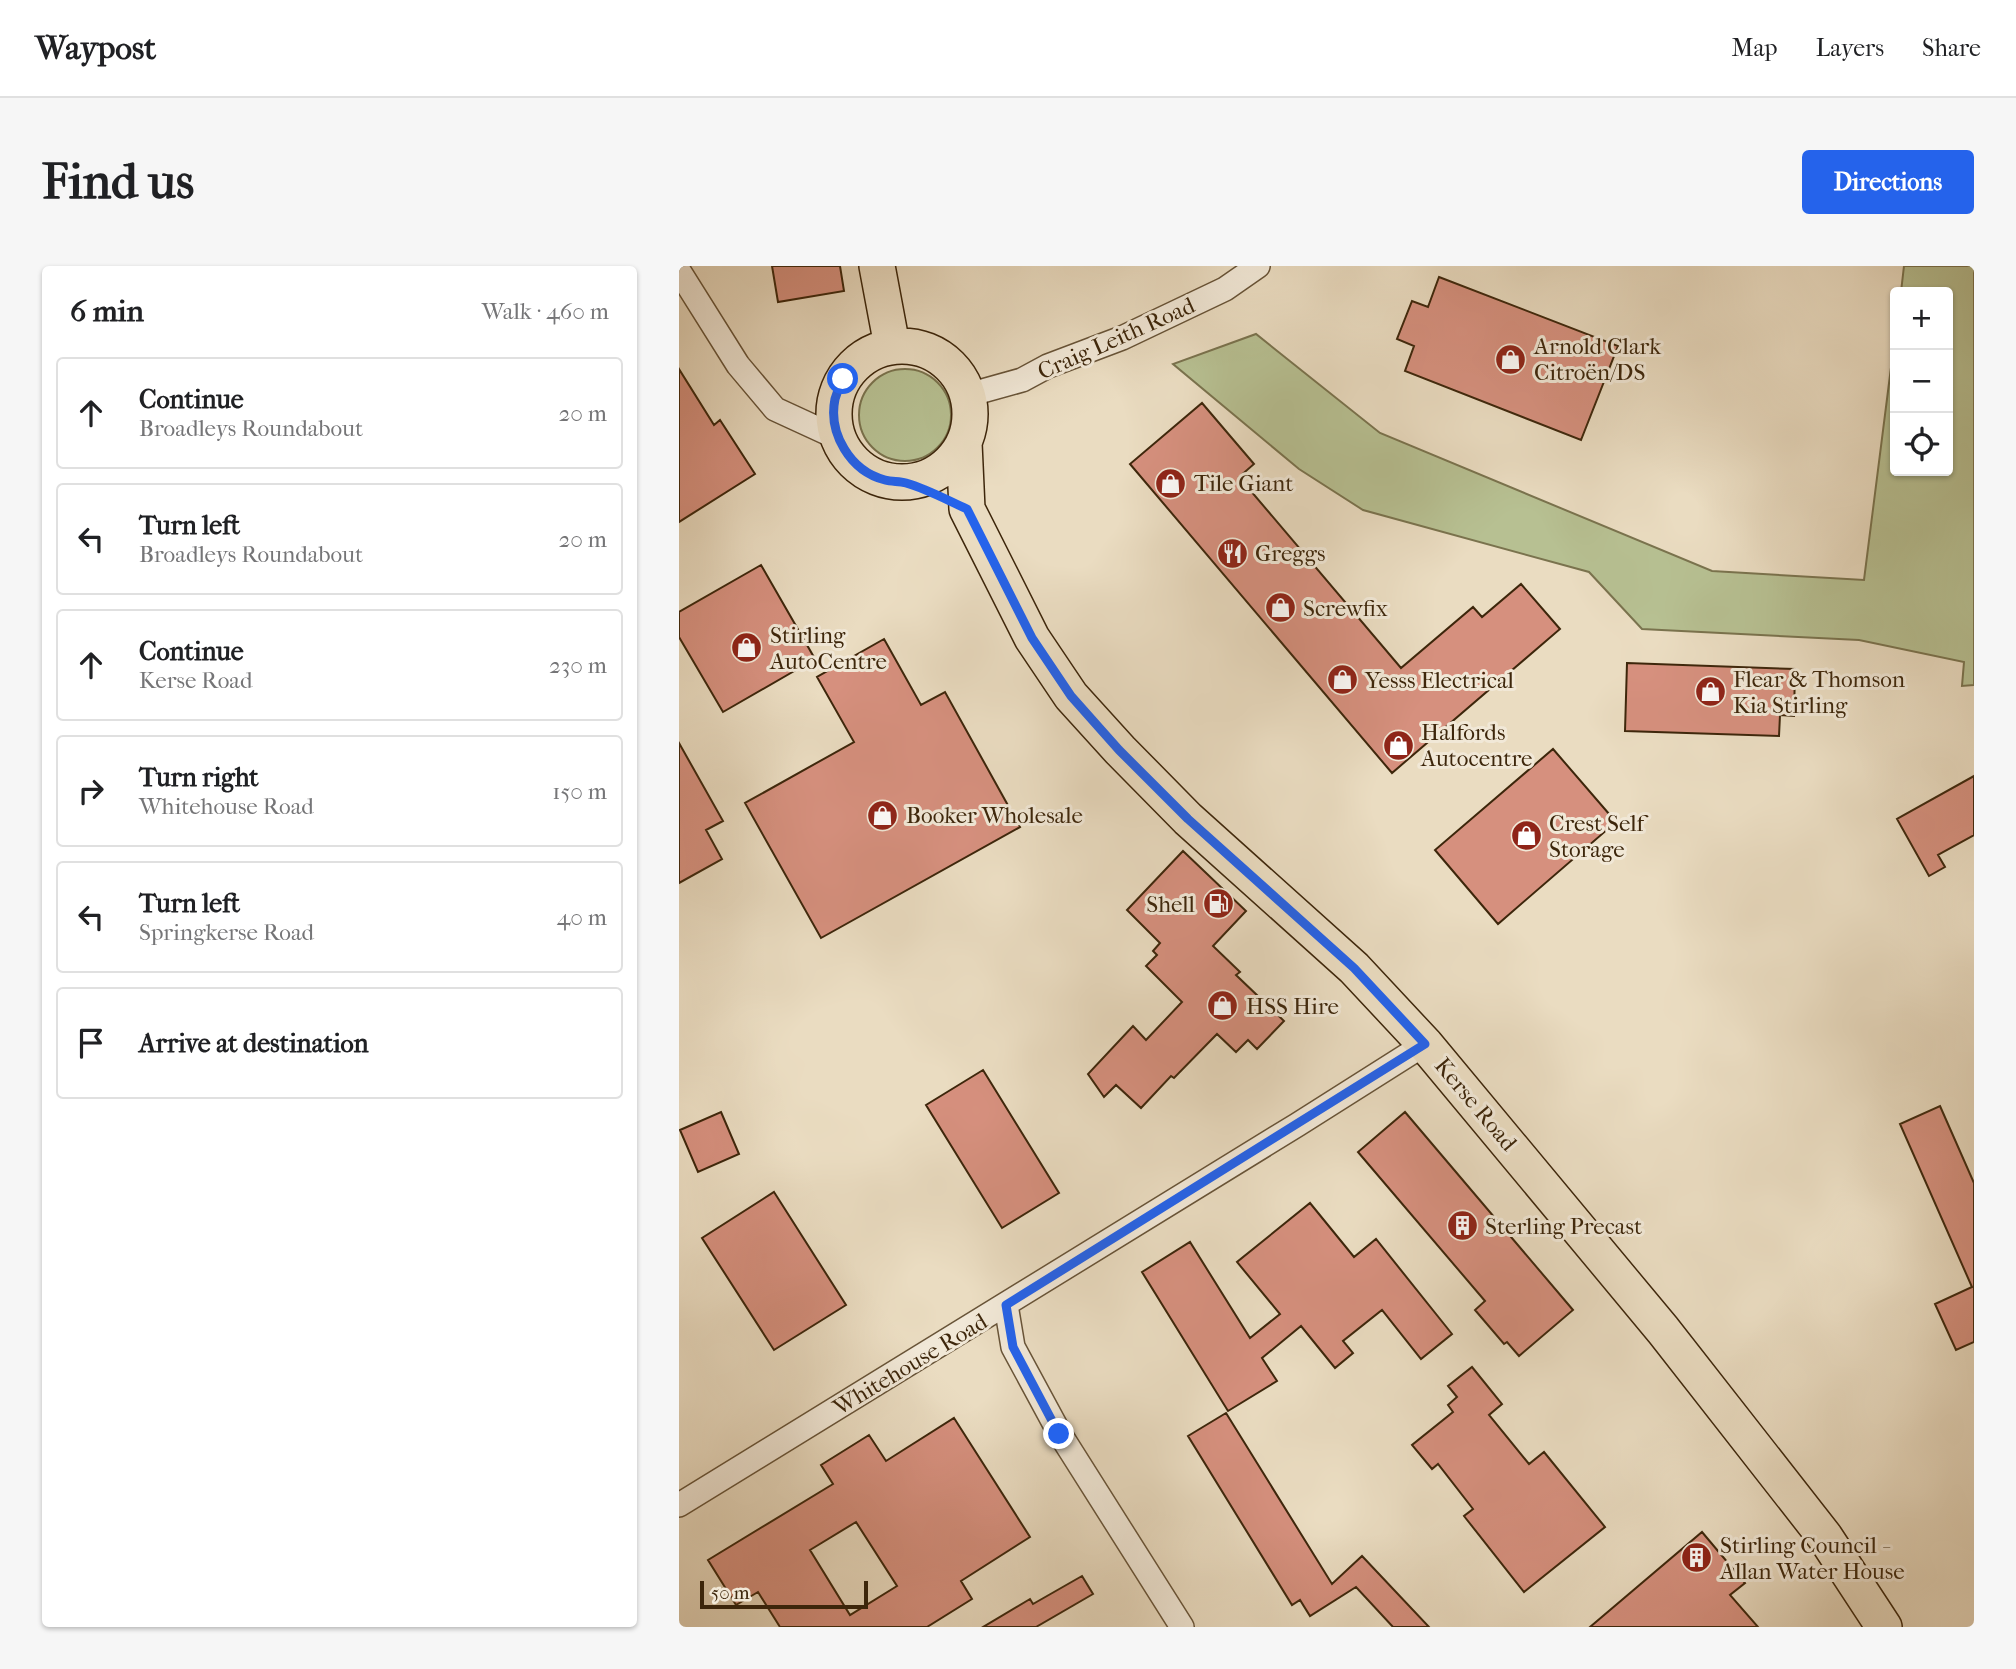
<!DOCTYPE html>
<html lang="en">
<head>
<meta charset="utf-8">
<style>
	body { margin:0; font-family:"IM FELL French Canon",serif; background:#f6f6f6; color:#202124 }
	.controls { position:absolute; right:21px; top:21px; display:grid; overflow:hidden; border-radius:7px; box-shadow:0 2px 5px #0004 }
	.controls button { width:63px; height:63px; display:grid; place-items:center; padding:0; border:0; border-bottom:2px solid #e0e0e0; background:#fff; color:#202124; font:35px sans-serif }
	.scale { position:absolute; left:21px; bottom:18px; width:168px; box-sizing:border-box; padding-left:7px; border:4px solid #3d260b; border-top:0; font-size:19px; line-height:24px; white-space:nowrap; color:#3d260b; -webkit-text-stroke:5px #f1e8d7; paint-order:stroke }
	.stop { position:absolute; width:21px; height:21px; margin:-16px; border:5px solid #2563eb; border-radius:50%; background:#fff }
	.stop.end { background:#2563eb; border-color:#fff; box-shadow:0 2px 7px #0008 }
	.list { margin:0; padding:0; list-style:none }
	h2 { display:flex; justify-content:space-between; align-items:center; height:91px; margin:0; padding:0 28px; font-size:30px }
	h2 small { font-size:23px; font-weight:400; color:#757577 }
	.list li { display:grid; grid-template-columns:46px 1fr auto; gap:21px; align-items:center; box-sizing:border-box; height:112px; margin:0 14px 14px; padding:0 14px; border:2px solid #e0e0e0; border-radius:7px }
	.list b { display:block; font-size:26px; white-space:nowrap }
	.list p { margin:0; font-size:23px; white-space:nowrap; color:#757577 }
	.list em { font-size:23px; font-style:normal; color:#757577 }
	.icon { flex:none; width:38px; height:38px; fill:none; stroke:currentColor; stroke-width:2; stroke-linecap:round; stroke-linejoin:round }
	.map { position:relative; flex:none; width:1295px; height:1361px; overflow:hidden; border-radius:7px }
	header { display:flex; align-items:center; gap:42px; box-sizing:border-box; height:98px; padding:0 35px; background:#fff; border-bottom:2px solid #e0e0e0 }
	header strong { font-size:33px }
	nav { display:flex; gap:38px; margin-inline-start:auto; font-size:24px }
	.intro { display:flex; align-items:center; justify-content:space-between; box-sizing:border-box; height:168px; padding:0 42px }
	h1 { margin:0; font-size:49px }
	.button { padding:18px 32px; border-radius:7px; background:#2563eb; color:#fff; font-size:24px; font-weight:700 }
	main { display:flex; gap:42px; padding:0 42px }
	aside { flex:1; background:#fff; border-radius:7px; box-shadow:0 2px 5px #0004 }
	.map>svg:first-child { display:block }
</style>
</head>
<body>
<header>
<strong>Waypost</strong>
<nav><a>Map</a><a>Layers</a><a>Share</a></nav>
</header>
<div class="intro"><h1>Find us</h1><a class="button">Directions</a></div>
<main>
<aside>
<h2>6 min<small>Walk · 460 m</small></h2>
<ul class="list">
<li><svg class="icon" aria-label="ahead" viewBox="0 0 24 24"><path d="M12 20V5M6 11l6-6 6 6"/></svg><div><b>Continue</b><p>Broadleys Roundabout</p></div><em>20 m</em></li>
<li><svg class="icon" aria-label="left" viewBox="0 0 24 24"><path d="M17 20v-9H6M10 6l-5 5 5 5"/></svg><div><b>Turn left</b><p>Broadleys Roundabout</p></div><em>20 m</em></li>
<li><svg class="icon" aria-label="ahead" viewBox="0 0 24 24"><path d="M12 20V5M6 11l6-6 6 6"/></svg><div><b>Continue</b><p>Kerse Road</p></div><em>230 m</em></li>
<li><svg class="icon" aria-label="right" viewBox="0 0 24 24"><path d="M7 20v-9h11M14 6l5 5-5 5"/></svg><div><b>Turn right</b><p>Whitehouse Road</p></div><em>150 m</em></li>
<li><svg class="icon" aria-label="left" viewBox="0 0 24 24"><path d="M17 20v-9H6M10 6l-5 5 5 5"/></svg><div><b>Turn left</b><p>Springkerse Road</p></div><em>40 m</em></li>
<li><svg class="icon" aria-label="arrive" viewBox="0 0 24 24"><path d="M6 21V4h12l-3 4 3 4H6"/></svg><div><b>Arrive at destination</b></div></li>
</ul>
</aside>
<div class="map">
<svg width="1295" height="1361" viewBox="0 0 1295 1361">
	<rect width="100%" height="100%" fill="#eadcc1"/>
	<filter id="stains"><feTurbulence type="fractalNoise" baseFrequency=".00286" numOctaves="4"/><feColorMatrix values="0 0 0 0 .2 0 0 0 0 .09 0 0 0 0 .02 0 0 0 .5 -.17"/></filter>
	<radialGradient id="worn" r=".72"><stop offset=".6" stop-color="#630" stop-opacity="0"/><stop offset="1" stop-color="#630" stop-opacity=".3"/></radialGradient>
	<path fill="#b7c092" stroke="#7a734e" stroke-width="2" d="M1225,0H1295V419L1283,420L1285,396L1180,374L963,363L910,306L684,244L620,203L494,98L577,68L701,167L1033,305L1185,314L1216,70V205H1269V26H1222Z
		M180 149a46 46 0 1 1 92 0a46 46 0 1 1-92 0Z"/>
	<path fill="#d6907e" stroke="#3d260b" stroke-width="2" fill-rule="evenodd" d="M93,0H161L165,25L99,36Z
		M760,11L939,80L902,174L726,105L735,80L718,73L733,35L749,41Z
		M0,103L35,159L41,154L76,208L0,256Z
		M523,137L575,198L560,211L722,402L794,341L803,351L842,318L881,363L713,507L451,198Z
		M82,299L136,393L44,446L0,371V346Z
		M205,373L242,439L266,426L341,561L142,672L66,537L175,476L138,411Z
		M948,397L1116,403L1115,450L1101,449L1100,470L946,465Z
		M0,477L44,555L27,564L43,593L0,617Z
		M874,483L937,556L819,658L756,584Z
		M1295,510V569L1259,589L1266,601L1250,610L1218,553Z
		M504,585L567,645L534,680L561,706L557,709L605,755L578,783L569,774L557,786L538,768L495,812L492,810L462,842L437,819L425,831L409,808L454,760L467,774L503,736L467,700L478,689L474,685L481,677L448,644Z
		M304,804L380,927L323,962L247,839Z
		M1261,840L1295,917V1076L1277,1084L1256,1038L1293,1021L1221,858Z
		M42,846L60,888L19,906L1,864Z
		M726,846L894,1044L840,1090L828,1076L825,1078L796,1044L806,1035L679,886Z
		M95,926L167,1039L95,1084L23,972Z
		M631,937L675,991L697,973L773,1068L742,1093L703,1044L664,1075L674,1087L656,1102L622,1060L583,1092L598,1115L549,1145L463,1006L511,976L571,1072L601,1048L558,996Z
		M793,1101L823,1138L810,1149L850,1198L865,1186L926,1261L845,1326L785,1250L794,1243L759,1198L753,1203L733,1179L774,1146L769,1139L778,1131L769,1120Z
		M547,1147L653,1318L683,1290L750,1361H714L677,1321L631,1350L621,1334L613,1339L509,1170Z
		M275,1152L351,1271L282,1315L293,1333L248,1361H101L79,1326L57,1339L29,1294L154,1218L142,1199L190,1169L207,1195ZM177,1256L218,1320L171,1349L131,1284Z
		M1023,1266L1066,1317L1051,1329L1079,1361H911Z
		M403,1310L414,1328L357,1361H304L351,1333L354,1338Z"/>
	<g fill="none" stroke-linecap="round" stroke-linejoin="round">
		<defs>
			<path id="street" d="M0,5L59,99L96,143L159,172
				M289,129L343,114L369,100L443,72L546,23L579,0
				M327,1039L334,1081L381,1168L503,1361
				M0,1239L618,859L746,778"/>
			<path id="primary" d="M198,0L213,80
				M155 148a68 68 0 1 1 136 0a68 68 0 1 1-136 0Z
				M285,177L288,243L353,372L392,430L441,484L509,553L675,702L746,778L984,1064L1146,1271L1205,1361"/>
		</defs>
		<use href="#street" stroke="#685438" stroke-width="26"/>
		<use href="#primary" stroke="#3d260b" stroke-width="38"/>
		<use href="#street" stroke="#f1e8d7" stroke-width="23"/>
		<use href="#primary" stroke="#eadcc1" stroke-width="35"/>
	</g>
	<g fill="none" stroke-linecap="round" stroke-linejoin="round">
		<path stroke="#2563eb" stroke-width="9" d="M164,113C161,119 158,126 156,133C149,167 171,205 206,214C213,216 220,215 227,217C248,223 268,234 288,243L353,372L392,430L440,484L509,553L675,702L746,778L327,1039L334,1081L380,1168"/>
	</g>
	<defs>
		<symbol id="shop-disc" viewBox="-11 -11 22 22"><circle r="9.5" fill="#8f2418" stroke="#f1e8d7"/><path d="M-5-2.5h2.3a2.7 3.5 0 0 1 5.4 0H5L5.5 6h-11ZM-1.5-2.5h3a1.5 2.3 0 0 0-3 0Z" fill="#fff"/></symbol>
		<symbol id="restaurant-disc" viewBox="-11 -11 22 22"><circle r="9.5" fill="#8f2418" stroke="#f1e8d7"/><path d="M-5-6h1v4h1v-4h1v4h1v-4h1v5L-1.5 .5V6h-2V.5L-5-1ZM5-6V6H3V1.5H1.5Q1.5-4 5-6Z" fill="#fff"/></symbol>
		<symbol id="fuel-disc" viewBox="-11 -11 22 22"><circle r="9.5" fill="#8f2418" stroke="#f1e8d7"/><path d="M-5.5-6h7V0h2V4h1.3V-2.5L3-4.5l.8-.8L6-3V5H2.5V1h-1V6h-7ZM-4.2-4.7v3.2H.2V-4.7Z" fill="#fff"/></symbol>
		<symbol id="building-disc" viewBox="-11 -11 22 22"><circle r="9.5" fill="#8f2418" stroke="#f1e8d7"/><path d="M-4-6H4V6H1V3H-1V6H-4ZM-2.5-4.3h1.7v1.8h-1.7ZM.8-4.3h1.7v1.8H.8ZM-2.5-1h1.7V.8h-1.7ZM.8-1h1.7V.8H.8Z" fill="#fff"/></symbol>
	</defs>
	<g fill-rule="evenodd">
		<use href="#shop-disc" x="814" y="76" width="35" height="35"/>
		<use href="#shop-disc" x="474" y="200" width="35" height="35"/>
		<use href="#restaurant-disc" x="536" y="270" width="35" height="35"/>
		<use href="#shop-disc" x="584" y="324" width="35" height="35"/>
		<use href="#shop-disc" x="50" y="364" width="35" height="35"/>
		<use href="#shop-disc" x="646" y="396" width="35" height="35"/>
		<use href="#shop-disc" x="1014" y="408" width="35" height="35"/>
		<use href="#shop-disc" x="702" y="462" width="35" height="35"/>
		<use href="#shop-disc" x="186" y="532" width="35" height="35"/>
		<use href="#shop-disc" x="830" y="552" width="35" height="35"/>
		<use href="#fuel-disc" x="522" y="620" width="35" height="35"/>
		<use href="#shop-disc" x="526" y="722" width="35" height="35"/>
		<use href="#building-disc" x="766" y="942" width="35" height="35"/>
		<use href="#building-disc" x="1000" y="1274" width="35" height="35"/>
	</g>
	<g text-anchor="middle" stroke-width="6" stroke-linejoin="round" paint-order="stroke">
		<g font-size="23" fill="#3d260b" stroke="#f1e8d7">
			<text transform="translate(437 72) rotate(-24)" y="8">Craig Leith Road</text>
			<text transform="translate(797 838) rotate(50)" y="8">Kerse Road</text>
			<text transform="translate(231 1098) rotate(-31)" y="8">Whitehouse Road</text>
		</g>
		<g font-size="23" fill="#3d260b" stroke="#f1e8d7" text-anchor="start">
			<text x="855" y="88">Arnold Clark<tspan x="855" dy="26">Citroën/DS</tspan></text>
			<text x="515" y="225">Tile Giant</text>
			<text x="576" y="295">Greggs</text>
			<text x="624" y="350">Screwfix</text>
			<text x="91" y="377">Stirling<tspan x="91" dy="26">AutoCentre</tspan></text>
			<text x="1054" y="421">Flear &amp; Thomson<tspan x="1054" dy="26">Kia Stirling</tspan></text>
			<text x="686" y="422">Yesss Electrical</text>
			<text x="742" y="474">Halfords<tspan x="742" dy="26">Autocentre</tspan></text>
			<text x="227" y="557">Booker Wholesale</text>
			<text x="870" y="565">Crest Self<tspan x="870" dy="26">Storage</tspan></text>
			<text x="516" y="646" text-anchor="end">Shell</text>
			<text x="567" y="748">HSS Hire</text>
			<text x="806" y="968">Sterling Precast</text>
			<text x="1041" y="1287">Stirling Council -<tspan x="1041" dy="26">Allan Water House</tspan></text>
		</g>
	</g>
	<rect width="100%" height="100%" filter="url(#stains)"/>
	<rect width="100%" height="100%" fill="url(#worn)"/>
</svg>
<div class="controls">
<button>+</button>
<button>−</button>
<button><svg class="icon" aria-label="locate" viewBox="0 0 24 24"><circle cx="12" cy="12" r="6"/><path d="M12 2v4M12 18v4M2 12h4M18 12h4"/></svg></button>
</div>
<div class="scale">50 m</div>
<div class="stop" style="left:164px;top:113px"></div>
<div class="stop end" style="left:380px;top:1168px"></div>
</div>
</main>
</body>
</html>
